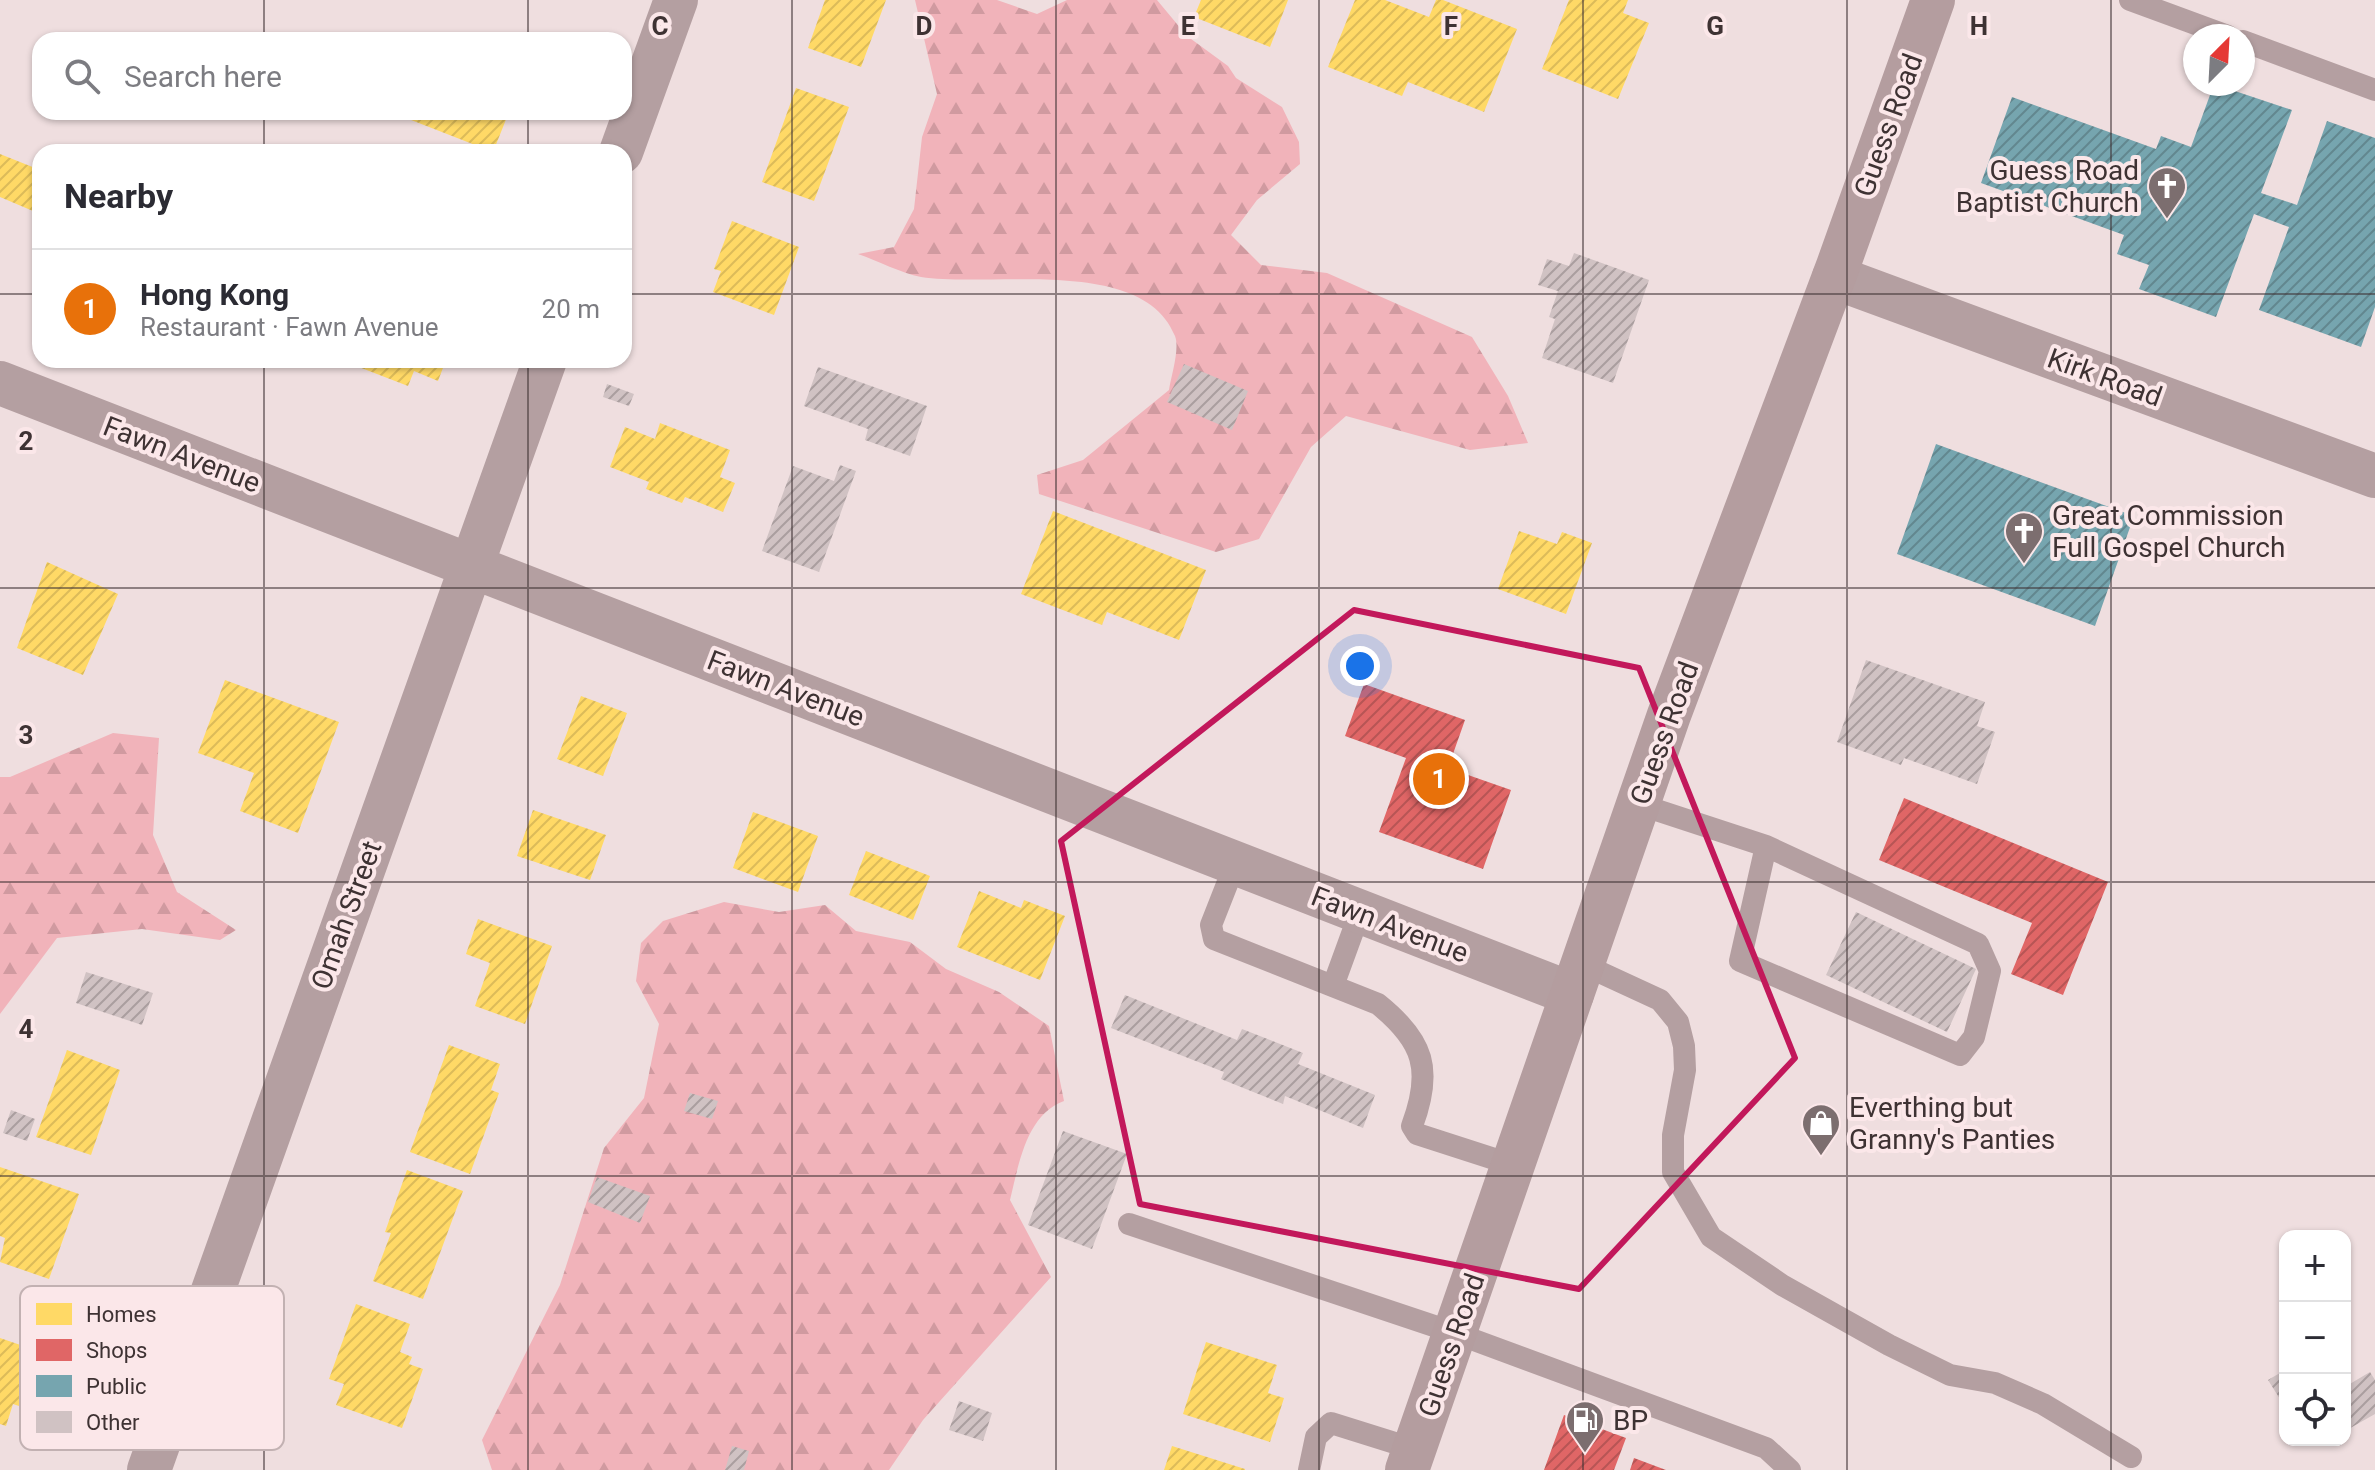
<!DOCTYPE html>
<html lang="en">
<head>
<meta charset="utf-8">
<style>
	body { margin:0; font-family:Roboto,sans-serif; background:#f7f7f7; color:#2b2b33 }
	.controls { position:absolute; right:24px; bottom:24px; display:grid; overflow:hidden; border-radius:16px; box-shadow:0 2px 6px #0004 }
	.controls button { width:72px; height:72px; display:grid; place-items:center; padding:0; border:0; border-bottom:2px solid #e1e1e2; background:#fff; color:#2b2b33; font:40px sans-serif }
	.compass { position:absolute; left:2183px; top:24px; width:72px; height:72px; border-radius:50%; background:#fff; box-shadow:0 2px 6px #0004; rotate:24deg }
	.you { position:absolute; left:1360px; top:666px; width:28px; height:28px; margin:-20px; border:6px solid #fff; border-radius:50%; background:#1a73e8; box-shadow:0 0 0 12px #1a73e833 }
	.badge { display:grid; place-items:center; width:52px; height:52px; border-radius:50%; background:#0f766e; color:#fff; font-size:26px; font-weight:700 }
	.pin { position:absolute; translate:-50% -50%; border:4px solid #fff; box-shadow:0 2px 8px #0006 }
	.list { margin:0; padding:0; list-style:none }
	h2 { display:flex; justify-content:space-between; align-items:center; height:104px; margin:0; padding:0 32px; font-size:34px }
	h2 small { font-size:26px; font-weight:400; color:#7c7c81 }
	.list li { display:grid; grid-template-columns:52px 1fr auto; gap:24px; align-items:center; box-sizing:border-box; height:120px; padding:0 32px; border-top:2px solid #e1e1e2 }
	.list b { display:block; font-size:30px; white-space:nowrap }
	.list p { margin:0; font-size:26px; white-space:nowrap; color:#7c7c81 }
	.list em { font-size:26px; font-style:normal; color:#7c7c81 }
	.icon { flex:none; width:44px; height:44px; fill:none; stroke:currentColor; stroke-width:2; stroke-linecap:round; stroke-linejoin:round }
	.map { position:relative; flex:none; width:2375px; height:1470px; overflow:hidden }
	.search { position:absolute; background:#fff; box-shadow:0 2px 6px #0004; left:32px; top:32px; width:600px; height:88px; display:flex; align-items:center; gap:20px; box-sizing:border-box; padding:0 28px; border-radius:24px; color:#7c7c81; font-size:30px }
	.panel { position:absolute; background:#fff; box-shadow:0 2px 6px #0004; left:32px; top:144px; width:600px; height:224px; border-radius:24px }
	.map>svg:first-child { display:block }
</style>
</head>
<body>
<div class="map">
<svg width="2375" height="1470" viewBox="0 0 2375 1470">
	<defs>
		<pattern id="forest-firs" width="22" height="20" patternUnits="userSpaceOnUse" patternTransform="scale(2)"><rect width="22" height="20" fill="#f1b3ba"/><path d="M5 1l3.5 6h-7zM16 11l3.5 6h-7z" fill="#d09aa0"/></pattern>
		<pattern id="homes-hatch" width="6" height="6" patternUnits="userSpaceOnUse" patternTransform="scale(2)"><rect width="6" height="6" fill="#ffd966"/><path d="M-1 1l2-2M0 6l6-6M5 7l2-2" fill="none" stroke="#dcbb59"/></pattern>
		<pattern id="shops-hatch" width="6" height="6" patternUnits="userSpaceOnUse" patternTransform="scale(2)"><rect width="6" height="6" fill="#e06666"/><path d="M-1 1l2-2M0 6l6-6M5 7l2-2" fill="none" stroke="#b75555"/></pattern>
		<pattern id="public-hatch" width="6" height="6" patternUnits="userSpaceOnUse" patternTransform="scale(2)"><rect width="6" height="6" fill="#76a5af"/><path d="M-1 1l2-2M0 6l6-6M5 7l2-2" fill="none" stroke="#62878f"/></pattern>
		<pattern id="building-hatch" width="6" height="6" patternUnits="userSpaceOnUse" patternTransform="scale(2)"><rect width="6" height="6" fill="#d0c2c3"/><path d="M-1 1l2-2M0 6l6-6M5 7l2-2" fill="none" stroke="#aa9e9f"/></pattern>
	</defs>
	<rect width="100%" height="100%" fill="#efdedf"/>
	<path fill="url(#forest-firs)" d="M915,0H997L1037,14L1067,0H1157L1187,36L1228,66L1236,78L1282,107L1299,142L1300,164L1257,200L1231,235L1261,265L1327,273L1472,337L1508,396L1528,443L1470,450L1346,416L1311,447L1259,539L1216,552L1039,494L1037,475L1083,460L1169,390C1171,376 1180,349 1175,336C1143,255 990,288 921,277C901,273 878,261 858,254L894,247L914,209L922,137L937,94Z
		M113,733L159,738L153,835L177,892L236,930L220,940L142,929L57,938L0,1014V777H10Z
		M724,902L779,912L825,905L856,931L910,942L946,969L999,992L1049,1026L1064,1101C1026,1115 1019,1164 1010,1200L1051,1277L923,1420L889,1470H492L482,1440L560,1285L604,1148L644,1098L659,1024L636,981L641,943L663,921Z"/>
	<path fill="url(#homes-hatch)" d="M825,0H886L861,67L808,48Z
		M1201,0H1288L1270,47L1194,17Z
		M1355,0H1385L1429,17L1436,0H1443L1517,29L1484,112L1408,82L1402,96L1328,67Z
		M1569,0H1628L1623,13L1649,23L1618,99L1542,69Z
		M796,88L849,107L814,201L762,182Z
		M409,112H509L493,152L406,118Z
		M0,154L40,170V214L0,197Z
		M732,221L799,247L774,315L713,292L721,271L714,269Z
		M352,360H446L438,381L414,371L408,386L351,364Z
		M660,423L730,450L720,477L735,483L723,512L685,497L682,503L646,489L649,482L610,467L625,427L655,439Z
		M1053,511L1206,570L1179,640L1107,612L1102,625L1021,594Z
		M1519,531L1557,544L1562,532L1592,543L1566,614L1498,589Z
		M47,562L118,594L83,675L17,648Z
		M225,680L339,722L298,833L240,811L254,773L198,753Z
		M581,696L627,713L603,776L557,759Z
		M533,810L606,835L590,880L517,856Z
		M753,812L818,836L798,892L733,868Z
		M866,851L930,876L913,920L849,895Z
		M979,891L1021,908L1024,900L1065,916L1040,980L957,947Z
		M478,919L552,946L525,1024L475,1006L490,963L466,954Z
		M449,1045L500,1064L491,1090L499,1093L470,1174L410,1152Z
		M67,1050L120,1070L91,1155L36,1137Z
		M0,1167L79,1194L49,1279L0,1262L5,1238L0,1236Z
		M407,1170L463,1191L423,1299L373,1281L391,1233L385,1232Z
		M356,1304L410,1324L400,1352L412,1357L409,1364L423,1369L402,1428L336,1405L344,1384L329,1379Z
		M0,1338L41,1352L22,1407L13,1404L6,1426L0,1424Z
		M1206,1342L1277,1365L1268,1393L1284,1398L1270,1442L1183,1414Z
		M1172,1446L1245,1469V1470H1164Z"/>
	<path fill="url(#shops-hatch)" d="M1364,684L1465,720L1448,768L1511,790L1483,869L1379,832L1406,758L1345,736Z
		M1904,798L2108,882L2063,995L2011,974L2032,923L1879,860Z
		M1564,1415L1626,1438L1614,1470H1544Z
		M1634,1458L1666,1470H1630Z"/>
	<path fill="url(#public-hatch)" d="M2214,84L2292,110L2261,193L2297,205L2327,121L2375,138V307L2361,347L2259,310L2289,227L2254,214L2216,317L2139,289L2149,265L2117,254L2124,235L1981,183L2012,97L2156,149L2161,136L2191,147Z
		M1936,444L2134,516L2095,626L1897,554Z"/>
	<path fill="url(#building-hatch)" d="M1574,253L1649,280L1613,383L1542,358L1555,319L1549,317L1558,291L1538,285L1547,259L1569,266Z
		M1184,364L1248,391L1232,430L1167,402Z
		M818,367L927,406L910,456L865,440L868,429L804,406Z
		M607,384L634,394L629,406L603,397Z
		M840,465L856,471L819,572L762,551L793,466L834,481Z
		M1866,660L1985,702L1977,726L1995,732L1977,784L1904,758L1901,765L1837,742Z
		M1856,912L1976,969L1947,1032L1826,975Z
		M86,972L153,993L142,1025L76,1003Z
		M1125,995L1237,1040L1242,1029L1303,1053L1298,1064L1375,1095L1363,1128L1285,1096L1283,1104L1221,1079L1224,1072L1111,1028Z
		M690,1093L718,1101L712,1119L684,1111Z
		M11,1110L35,1119L27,1141L3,1133Z
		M1063,1131L1127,1154L1092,1249L1028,1225Z
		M597,1177L650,1196L640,1223L588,1202Z
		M2285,1370V1407L2268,1380Z
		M2370,1372L2375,1380V1414L2345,1431V1380L2348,1385Z
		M959,1401L992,1413L983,1441L949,1430Z
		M732,1446L749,1451L744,1470H725Z"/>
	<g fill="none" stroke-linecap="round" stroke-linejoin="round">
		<path stroke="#b49fa1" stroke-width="22" d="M2130,0L2228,36
			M2243,41L2375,90
			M1638,804L1766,846L1978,944L1990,971L1974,1037L1960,1055L1740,961L1766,846
			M1235,864L1211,925L1214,939L1378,1004C1424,1041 1433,1070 1412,1126L1417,1134L1513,1165
			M1582,964L1660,1000L1678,1022L1684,1046L1685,1070L1673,1135V1172L1711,1237L1782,1285L1889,1345L1950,1375L1995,1383L2043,1404L2131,1457
			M1333,986L1360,912
			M1129,1224L1455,1333L1766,1448L1790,1470
			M1309,1470L1316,1437L1331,1423L1414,1449"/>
		<path stroke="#b49fa1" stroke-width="44" d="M621,152L676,0
			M1834,277L2375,476
			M0,383L1572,994
			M149,1470L545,360"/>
		<path stroke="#b49d9f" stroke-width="44" d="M1407,1470L1669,715L1838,266L1933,0"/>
	</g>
	<path fill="none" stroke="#c2185b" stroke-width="6" stroke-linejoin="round" d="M1354,610L1639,668L1795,1058L1579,1289L1140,1204L1061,841Z"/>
	<path fill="none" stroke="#3e3233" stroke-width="2" stroke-opacity="0.55" d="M264,0V40M528,0V40M792,0V1470M1056,0V1470M1319,0V1470M1583,0V1470M1847,0V1470M2111,0V1470M264,112V152M528,112V152M0,294H40M624,294H2375M264,360V1470M528,360V1470M0,588H2375M0,882H2375M0,1176H2375"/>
	<defs>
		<symbol id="church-pin" viewBox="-11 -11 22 30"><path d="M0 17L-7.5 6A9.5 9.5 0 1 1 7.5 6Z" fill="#7c6e6f" stroke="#fbe7e9"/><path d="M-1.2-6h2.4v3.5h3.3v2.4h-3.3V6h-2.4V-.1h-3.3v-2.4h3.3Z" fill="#fff"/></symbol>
		<symbol id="shop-pin" viewBox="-11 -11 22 30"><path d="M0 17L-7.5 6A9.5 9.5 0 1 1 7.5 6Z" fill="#7c6e6f" stroke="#fbe7e9"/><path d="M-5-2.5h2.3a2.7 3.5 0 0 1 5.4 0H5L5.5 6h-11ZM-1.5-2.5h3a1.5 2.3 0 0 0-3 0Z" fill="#fff"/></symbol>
		<symbol id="fuel-pin" viewBox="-11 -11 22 30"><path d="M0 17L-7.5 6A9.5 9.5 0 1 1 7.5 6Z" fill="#7c6e6f" stroke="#fbe7e9"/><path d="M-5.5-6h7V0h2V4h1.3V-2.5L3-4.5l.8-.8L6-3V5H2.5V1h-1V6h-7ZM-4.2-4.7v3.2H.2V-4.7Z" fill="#fff"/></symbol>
	</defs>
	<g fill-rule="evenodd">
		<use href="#church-pin" x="2145" y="164" width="44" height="60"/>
		<use href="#church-pin" x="2002" y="509" width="44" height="60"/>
		<use href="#shop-pin" x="1799" y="1101" width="44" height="60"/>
		<use href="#fuel-pin" x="1563" y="1398" width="44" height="60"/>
	</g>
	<g text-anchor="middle" stroke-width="8" stroke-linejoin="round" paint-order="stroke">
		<g font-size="28" fill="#3e3233" stroke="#fbe7e9">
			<text transform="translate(1888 125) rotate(-70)" y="10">Guess Road</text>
			<text transform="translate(2105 377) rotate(20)" y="10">Kirk Road</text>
			<text transform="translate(182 454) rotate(21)" y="10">Fawn Avenue</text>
			<text transform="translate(786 688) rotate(21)" y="10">Fawn Avenue</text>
			<text transform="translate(1664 733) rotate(-70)" y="10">Guess Road</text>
			<text transform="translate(346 915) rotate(-70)" y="10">Omah Street</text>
			<text transform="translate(1390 924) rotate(21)" y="10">Fawn Avenue</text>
			<text transform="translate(1451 1345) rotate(-71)" y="10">Guess Road</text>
		</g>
		<g font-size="28" fill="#3e3233" stroke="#fbe7e9" text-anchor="start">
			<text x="2139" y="180" text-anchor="end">Guess Road<tspan x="2139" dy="32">Baptist Church</tspan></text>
			<text x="2052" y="525">Great Commission<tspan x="2052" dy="32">Full Gospel Church</tspan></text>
			<text x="1849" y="1117">Everthing but<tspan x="1849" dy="32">Granny's Panties</tspan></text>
			<text x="1613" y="1430">BP</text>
		</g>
	</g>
	<rect x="20" y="1286" width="264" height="164" rx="12" fill="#fbe7e9" stroke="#c2b1b2" stroke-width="2"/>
	<rect x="36" y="1303" width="36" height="22" fill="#ffd966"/>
	<rect x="36" y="1339" width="36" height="22" fill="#e06666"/>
	<rect x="36" y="1375" width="36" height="22" fill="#76a5af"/>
	<rect x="36" y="1411" width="36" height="22" fill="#d0c2c3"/>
	<g font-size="22" fill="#3e3233">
		<text x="86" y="1322">Homes</text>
		<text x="86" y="1358">Shops</text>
		<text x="86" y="1394">Public</text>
		<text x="86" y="1430">Other</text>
	</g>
	<g font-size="26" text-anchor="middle" font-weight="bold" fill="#3e3233" stroke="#fbe7e9" stroke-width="8" stroke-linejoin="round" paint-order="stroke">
		<text x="660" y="35">C</text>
		<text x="924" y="35">D</text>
		<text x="1188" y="35">E</text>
		<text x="1451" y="35">F</text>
		<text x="1715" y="35">G</text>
		<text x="1979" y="35">H</text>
		<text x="26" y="450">2</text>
		<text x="26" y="744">3</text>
		<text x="26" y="1038">4</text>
	</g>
</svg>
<div class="controls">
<button>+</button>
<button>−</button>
<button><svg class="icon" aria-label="locate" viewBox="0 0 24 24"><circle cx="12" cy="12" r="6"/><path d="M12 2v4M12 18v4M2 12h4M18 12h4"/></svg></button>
</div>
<svg class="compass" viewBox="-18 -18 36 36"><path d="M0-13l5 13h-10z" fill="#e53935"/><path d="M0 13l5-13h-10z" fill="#7c7c81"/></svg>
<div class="you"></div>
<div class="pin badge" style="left:1439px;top:779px;background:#e8710a">1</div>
<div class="search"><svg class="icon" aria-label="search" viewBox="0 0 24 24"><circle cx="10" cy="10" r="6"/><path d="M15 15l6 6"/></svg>Search here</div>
<section class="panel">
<h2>Nearby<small></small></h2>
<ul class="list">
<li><span class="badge" style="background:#e8710a">1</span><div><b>Hong Kong</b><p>Restaurant · Fawn Avenue</p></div><em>20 m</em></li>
</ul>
</section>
</div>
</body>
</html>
